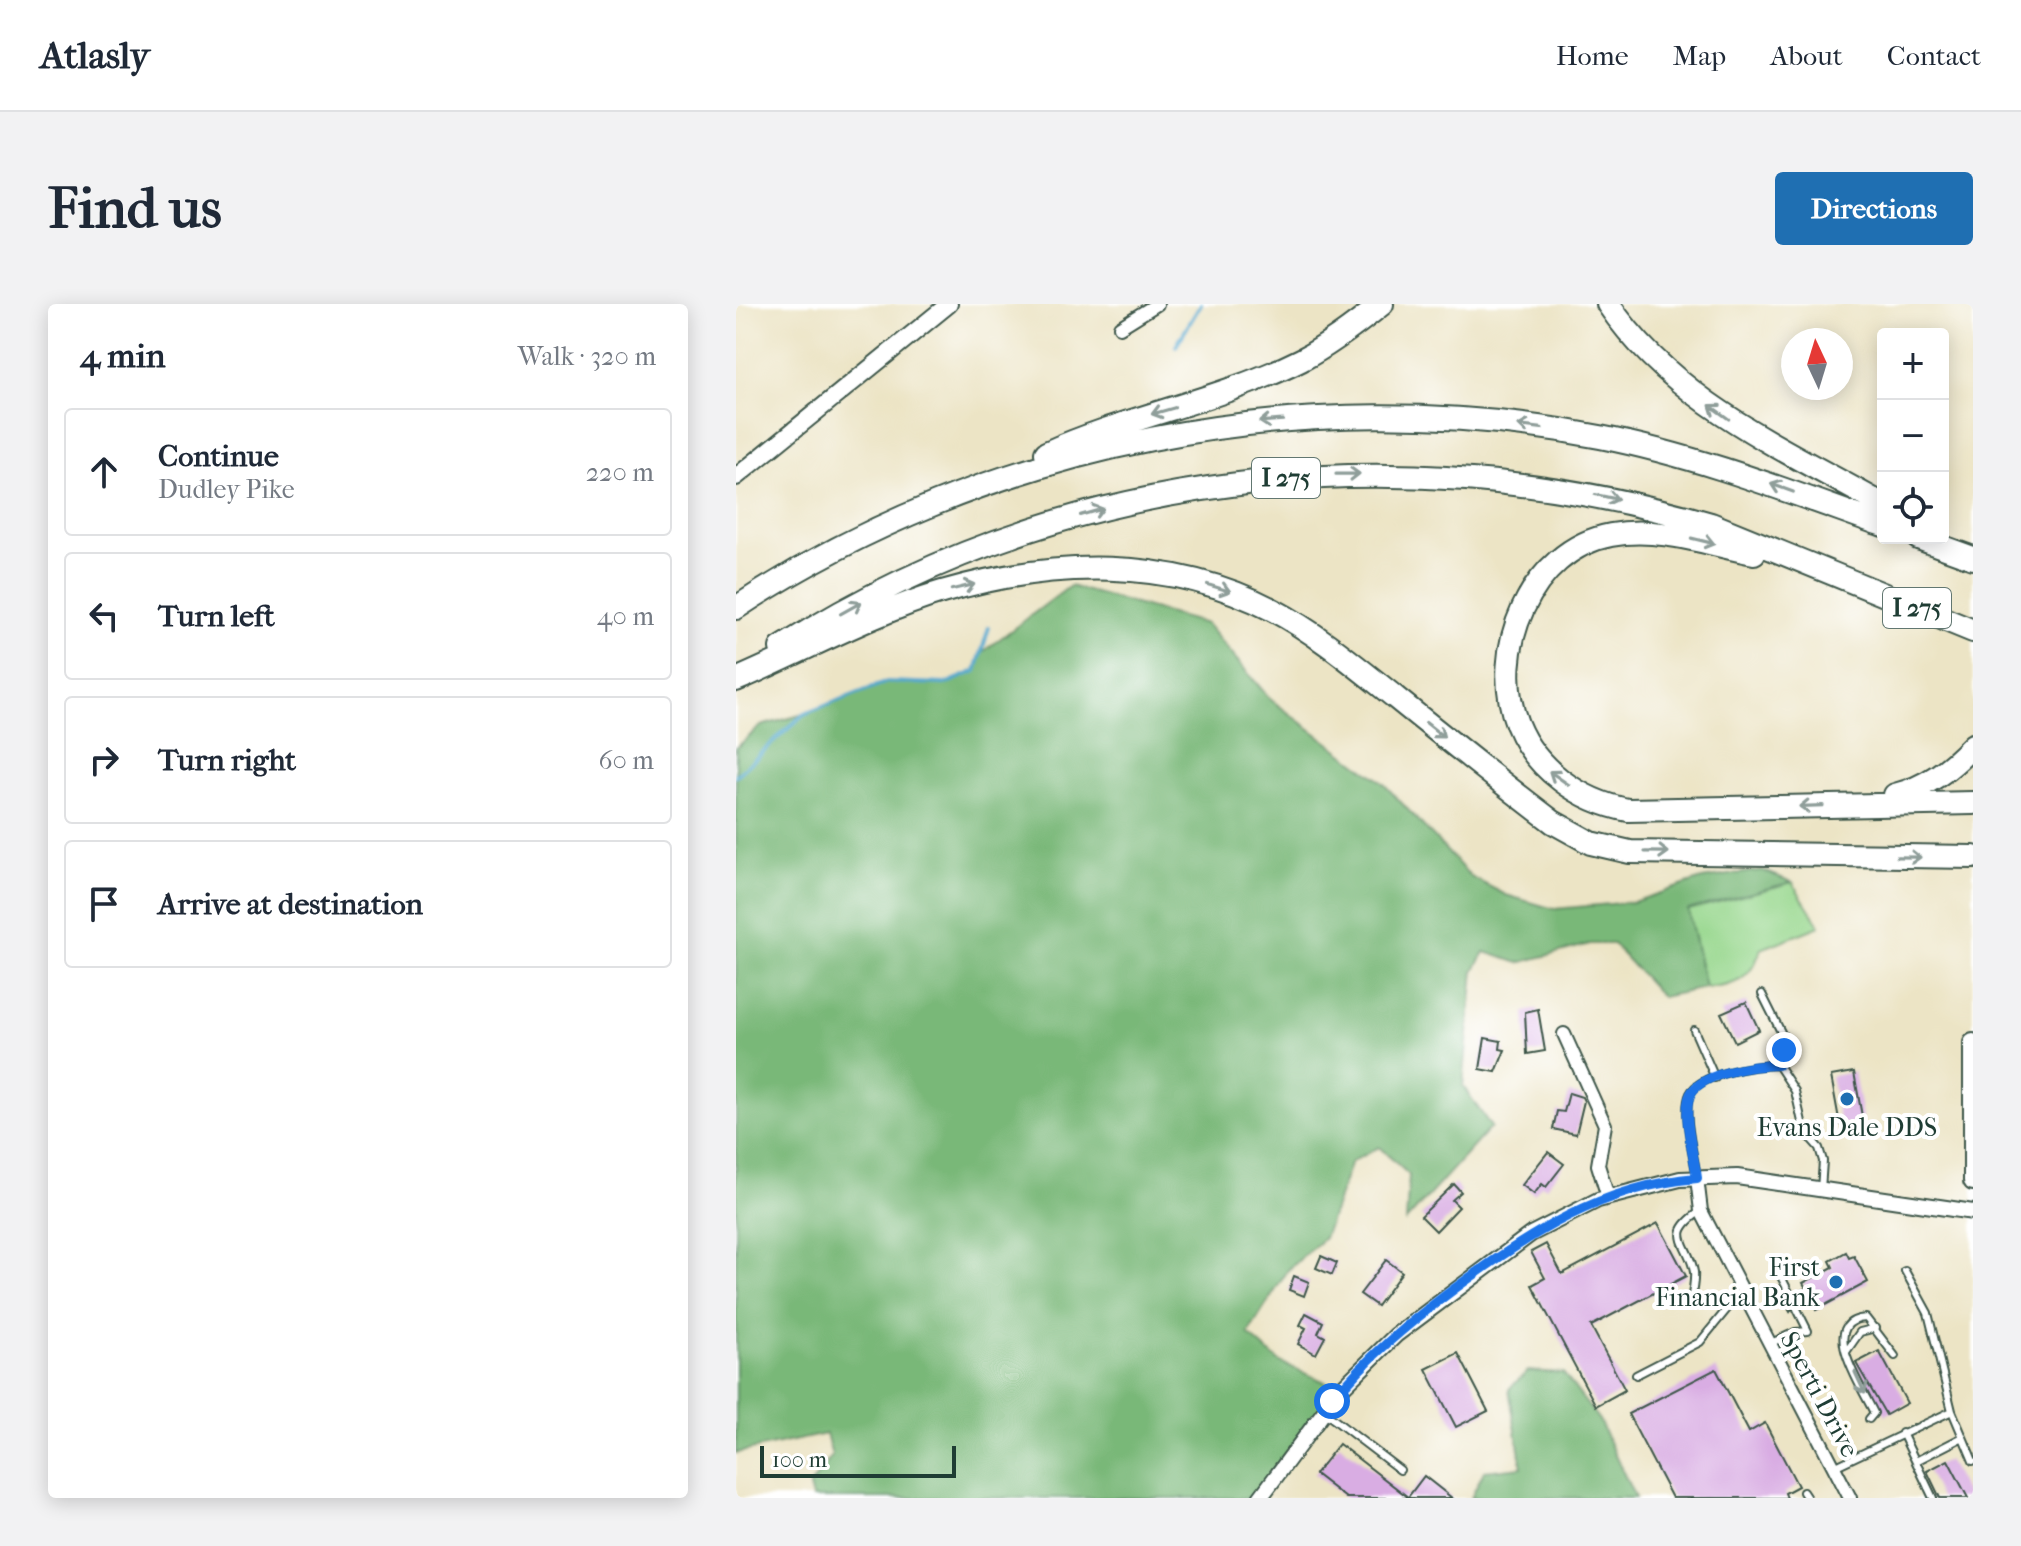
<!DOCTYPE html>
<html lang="en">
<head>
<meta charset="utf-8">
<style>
	body { margin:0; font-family:"IM FELL French Canon",serif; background:#f2f2f3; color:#1f2937 }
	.controls { position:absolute; right:24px; top:24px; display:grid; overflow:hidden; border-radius:8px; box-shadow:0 4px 20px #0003 }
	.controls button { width:72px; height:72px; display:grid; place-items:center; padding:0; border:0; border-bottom:2px solid #e0e1e3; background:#fff; color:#1f2937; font:40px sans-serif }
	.compass { position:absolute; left:1045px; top:24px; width:72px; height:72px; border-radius:50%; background:#fff; box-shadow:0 4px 20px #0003; rotate:356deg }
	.scale { position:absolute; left:24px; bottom:20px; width:196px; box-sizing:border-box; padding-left:8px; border:4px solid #1f3d34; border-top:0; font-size:22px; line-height:28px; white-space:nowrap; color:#1f3d34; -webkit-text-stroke:6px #fff; paint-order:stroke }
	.stop { position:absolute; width:24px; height:24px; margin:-18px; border:6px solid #1a73e8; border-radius:50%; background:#fff }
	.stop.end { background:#1a73e8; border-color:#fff; box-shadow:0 2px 8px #0008 }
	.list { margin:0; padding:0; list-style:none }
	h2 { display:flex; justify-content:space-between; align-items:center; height:104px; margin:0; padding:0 32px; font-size:34px }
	h2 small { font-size:26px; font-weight:400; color:#747a83 }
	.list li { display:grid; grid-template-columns:52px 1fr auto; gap:24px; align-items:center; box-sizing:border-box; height:128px; margin:0 16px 16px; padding:0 16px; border:2px solid #e0e1e3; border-radius:8px }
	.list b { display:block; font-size:30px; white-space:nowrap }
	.list p { margin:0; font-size:26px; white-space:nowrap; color:#747a83 }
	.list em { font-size:26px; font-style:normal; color:#747a83 }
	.icon { flex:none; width:44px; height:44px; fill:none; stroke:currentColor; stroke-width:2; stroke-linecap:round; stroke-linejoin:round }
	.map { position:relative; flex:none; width:1237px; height:1194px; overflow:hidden; border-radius:8px }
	header { display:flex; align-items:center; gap:48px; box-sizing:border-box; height:112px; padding:0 40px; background:#fff; border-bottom:2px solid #e0e1e3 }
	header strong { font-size:38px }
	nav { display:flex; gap:44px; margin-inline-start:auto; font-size:28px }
	.intro { display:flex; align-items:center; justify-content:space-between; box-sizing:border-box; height:192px; padding:0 48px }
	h1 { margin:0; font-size:56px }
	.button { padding:20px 36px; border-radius:8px; background:#1f6fb2; color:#fff; font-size:28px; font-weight:700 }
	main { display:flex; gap:48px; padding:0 48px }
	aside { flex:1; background:#fff; border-radius:8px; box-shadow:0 4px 20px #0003 }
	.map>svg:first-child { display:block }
</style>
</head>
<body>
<header>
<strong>Atlasly</strong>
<nav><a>Home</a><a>Map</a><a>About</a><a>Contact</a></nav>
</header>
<div class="intro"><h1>Find us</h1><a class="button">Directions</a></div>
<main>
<aside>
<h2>4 min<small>Walk · 320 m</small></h2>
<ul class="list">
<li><svg class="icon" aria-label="ahead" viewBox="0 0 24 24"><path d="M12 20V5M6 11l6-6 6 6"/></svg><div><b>Continue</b><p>Dudley Pike</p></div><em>220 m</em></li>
<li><svg class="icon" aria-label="left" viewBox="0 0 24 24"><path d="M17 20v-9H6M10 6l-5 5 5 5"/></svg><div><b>Turn left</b></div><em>40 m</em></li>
<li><svg class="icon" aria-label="right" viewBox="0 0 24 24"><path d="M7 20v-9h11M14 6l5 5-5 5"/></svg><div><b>Turn right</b></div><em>60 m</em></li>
<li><svg class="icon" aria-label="arrive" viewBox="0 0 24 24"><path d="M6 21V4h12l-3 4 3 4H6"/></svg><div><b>Arrive at destination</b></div></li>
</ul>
</aside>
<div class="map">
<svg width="1237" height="1194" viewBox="0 0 1237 1194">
	<rect width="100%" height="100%" fill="#fff"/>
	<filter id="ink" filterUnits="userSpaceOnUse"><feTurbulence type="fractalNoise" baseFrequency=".0125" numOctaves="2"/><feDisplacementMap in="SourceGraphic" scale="16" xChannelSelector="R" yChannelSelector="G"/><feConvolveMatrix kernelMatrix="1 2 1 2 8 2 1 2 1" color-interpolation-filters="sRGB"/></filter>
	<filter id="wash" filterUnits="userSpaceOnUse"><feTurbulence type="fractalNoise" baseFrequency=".006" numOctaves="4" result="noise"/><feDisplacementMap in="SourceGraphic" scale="32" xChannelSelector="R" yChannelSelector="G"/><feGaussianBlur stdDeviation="1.8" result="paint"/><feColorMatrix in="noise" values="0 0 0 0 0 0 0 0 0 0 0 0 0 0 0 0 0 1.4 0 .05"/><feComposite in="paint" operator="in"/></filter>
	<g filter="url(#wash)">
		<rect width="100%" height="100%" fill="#ece4c5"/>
		<path fill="#97d78d" stroke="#5b8a60" stroke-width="2" d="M1056,578L1084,622L1025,645C1015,675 1000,683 969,684L952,606Z"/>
		<path fill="#79b878" stroke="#4c7a56" stroke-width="2" d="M334,282L470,320L534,395L647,479L735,573L770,591L818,605L897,598L966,575L1026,566L1056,578L952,606L969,684L926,693L877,640H854L783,659L749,648L738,667L727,782L755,823L670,917L673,871L643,843L615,858L588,934L552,966L512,1030L544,1058L605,1085L524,1194H76L73,1183L96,1152L90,1130L0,1149V444L25,422L68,410L151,378L209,380L239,367L245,349Z
			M792,1067L827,1069L863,1116L899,1194H735L748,1167L786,1163L773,1085Z"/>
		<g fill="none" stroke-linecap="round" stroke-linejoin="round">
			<path stroke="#52a8ce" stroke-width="4" d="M440,42L465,0
				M0,472L68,410L151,378L209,380L240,367L253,323"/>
		</g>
		<g id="blocks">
			<path fill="#d9ade3" d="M1010,698L1023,726L999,738L985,709Z
				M802,705L809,747L791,750L789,708Z
				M749,734L765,737L764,745L769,746L760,768L744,765Z
				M1118,768L1127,818L1104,821L1095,772Z
				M833,789L846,793L848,797L840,830L817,825L821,807L828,808Z
				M812,848L828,860L810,883L806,880L798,890L786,881Z
				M718,880L725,888L716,896L723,903L700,927L685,912Z
				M922,919L950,972L855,1022L889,1086L860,1102L796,981L809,974L795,948L810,940L826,970Z
				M1110,948L1113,954L1118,952L1132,978L1080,1006L1076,997L1066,1002L1058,1000L1054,1008L1047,996L1058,997L1060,989L1070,984L1067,979L1097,963L1094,957Z
				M585,952L601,959L596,971L580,964Z
				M650,956L666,968L641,1002L624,990Z
				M558,972L573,978L568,992L553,986Z
				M570,1009L587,1018L582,1029L589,1033L580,1050L562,1040L570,1024L564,1021Z
				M1143,1047L1171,1099L1150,1111L1120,1059Z
				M722,1049L752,1107L720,1123L690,1065Z
				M980,1065L1013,1128L1029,1119L1062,1182L1049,1189L1051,1194H936L892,1110Z
				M603,1140L672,1193L688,1172L716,1194H610L579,1170Z
				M1212,1156L1232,1194H1204L1191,1167Z"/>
		</g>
	</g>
	<g filter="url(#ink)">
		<use href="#blocks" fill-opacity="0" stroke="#3e564a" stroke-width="2"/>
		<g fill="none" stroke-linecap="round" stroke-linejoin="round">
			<defs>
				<path id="service" d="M1026,690L1049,736L1042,761
					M958,726L979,774
					M961,873C958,853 946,807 954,790C964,769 1022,761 1042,761L1059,787L1068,827L1083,844L1087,857L1085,886
					M1038,959L1055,992
					M1169,967L1192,1009L1216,1107L1237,1157
					M954,1001C956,991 959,978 958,968C953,938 928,932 965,907
					M1033,1040L1059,1028L1072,1027L1061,1005
					M1110,1048L1124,1028L1140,1024
					M900,1071L964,1038L1005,988
					M588,1108L664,1166
					M1133,1115L1138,1109C1127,1085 1080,1017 1130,1014L1159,1052
					M1166,1129L1197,1194
					M1180,1157L1227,1133
					M1098,1163L1216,1107
					M1067,1188L1071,1194"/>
				<path id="minor" d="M384,23L421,0
					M828,730L869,821L862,861L872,893
					M961,874L965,907L1114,1194"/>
				<path id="tertiary" d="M524,1194L605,1085L660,1031L795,930L862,896L944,875L1001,873L1237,908"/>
				<path id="secondary" d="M0,173L213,0"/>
				<path id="primary" d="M1237,739V877"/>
				<path id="motorway" d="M872,0C938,98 1047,144 1147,201
					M310,149C392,112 483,97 565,56C594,41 620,21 646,0
					M1182,234L1237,254
					M1018,249C971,240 924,222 875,231C794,246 753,348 781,420C799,465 844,497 892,506L1237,499
					M0,304C252,138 569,76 864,133C962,152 1054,188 1147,221
					M45,344C325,165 659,129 975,220L1237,327
					M0,376C65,348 139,308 206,288C316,256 433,252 537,306C581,329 621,363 660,394C712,436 764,478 817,518L855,539L894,548L1237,553
					M1159,491C1191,483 1214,465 1237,441"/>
			</defs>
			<use href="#service" stroke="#3e564a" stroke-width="10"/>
			<use href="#minor" stroke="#3e564a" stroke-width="16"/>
			<use href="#tertiary" stroke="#3e564a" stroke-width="18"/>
			<use href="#secondary" stroke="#3e564a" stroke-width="20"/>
			<use href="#primary" stroke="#3e564a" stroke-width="22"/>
			<use href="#motorway" stroke="#3e564a" stroke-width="26"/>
			<use href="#service" stroke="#fff" stroke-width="6"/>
			<use href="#minor" stroke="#fff" stroke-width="12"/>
			<use href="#tertiary" stroke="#fff" stroke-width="14"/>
			<use href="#secondary" stroke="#fff" stroke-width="16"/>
			<use href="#primary" stroke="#fff" stroke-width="18"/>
			<use href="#motorway" stroke="#fff" stroke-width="22"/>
		</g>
		<defs><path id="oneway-shaft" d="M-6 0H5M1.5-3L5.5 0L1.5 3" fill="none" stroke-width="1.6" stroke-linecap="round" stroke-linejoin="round" transform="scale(2)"/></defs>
		<g stroke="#8f9e9a">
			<use href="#oneway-shaft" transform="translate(427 107) rotate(164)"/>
			<use href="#oneway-shaft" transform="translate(983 108) rotate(-144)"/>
			<use href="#oneway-shaft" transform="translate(535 117) rotate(176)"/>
			<use href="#oneway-shaft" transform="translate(794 123) rotate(-173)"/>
			<use href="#oneway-shaft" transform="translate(612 170) rotate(-1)"/>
			<use href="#oneway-shaft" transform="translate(1046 184) rotate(-160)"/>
			<use href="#oneway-shaft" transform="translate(871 193) rotate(12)"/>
			<use href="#oneway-shaft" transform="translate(356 208) rotate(-16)"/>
			<use href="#oneway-shaft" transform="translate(967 237) rotate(14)"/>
			<use href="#oneway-shaft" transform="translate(227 283) rotate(-13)"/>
			<use href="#oneway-shaft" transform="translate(483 284) rotate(17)"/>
			<use href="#oneway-shaft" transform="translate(115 304) rotate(-29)"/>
			<use href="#oneway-shaft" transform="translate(699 426) rotate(39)"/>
			<use href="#oneway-shaft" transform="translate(823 474) rotate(-145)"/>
			<use href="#oneway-shaft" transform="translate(1075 502) rotate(178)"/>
			<use href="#oneway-shaft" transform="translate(921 548) rotate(1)"/>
			<use href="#oneway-shaft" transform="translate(1173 553) rotate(1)"/>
			<use href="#oneway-shaft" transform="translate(1124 1079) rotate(65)"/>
		</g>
	</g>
	<g fill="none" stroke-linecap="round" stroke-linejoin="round" filter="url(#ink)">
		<path stroke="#1a73e8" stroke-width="10" d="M596,1097C631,1053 674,1018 718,985C793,930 866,882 961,874C958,850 947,817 953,794C960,769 1020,761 1042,761L1048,746"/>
	</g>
	<g fill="#1f6fb2" stroke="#fff" stroke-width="3">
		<circle cx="1111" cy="795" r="8"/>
		<circle cx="1100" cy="978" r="8"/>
	</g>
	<g text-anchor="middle" stroke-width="8" stroke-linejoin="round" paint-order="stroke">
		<g fill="#fff" stroke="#627771" stroke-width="2">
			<rect x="516" y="154" width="68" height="40" rx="6"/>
			<rect x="1147" y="284" width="68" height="40" rx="6"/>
		</g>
		<g font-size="24" font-weight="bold" fill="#1f3d34">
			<text x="550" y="182">I 275</text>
			<text x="1181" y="312">I 275</text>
		</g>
		<g font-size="26" fill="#1f3d34" stroke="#fff">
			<text x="1111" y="832">Evans Dale DDS</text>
			<text x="1084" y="972" text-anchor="end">First<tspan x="1084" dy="30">Financial Bank</tspan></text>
		</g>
		<g font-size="26" fill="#1f3d34" stroke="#fff">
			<text transform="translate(1084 1090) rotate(62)" y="9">Sperti Drive</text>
		</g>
	</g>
</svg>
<div class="controls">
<button>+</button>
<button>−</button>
<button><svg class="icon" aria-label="locate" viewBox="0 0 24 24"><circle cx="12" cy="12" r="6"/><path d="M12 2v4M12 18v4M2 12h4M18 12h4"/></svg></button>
</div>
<svg class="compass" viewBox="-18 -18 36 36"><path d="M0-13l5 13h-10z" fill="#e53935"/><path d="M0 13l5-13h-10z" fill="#747a83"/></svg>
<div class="scale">100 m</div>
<div class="stop" style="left:596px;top:1097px"></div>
<div class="stop end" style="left:1048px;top:746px"></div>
</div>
</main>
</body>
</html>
